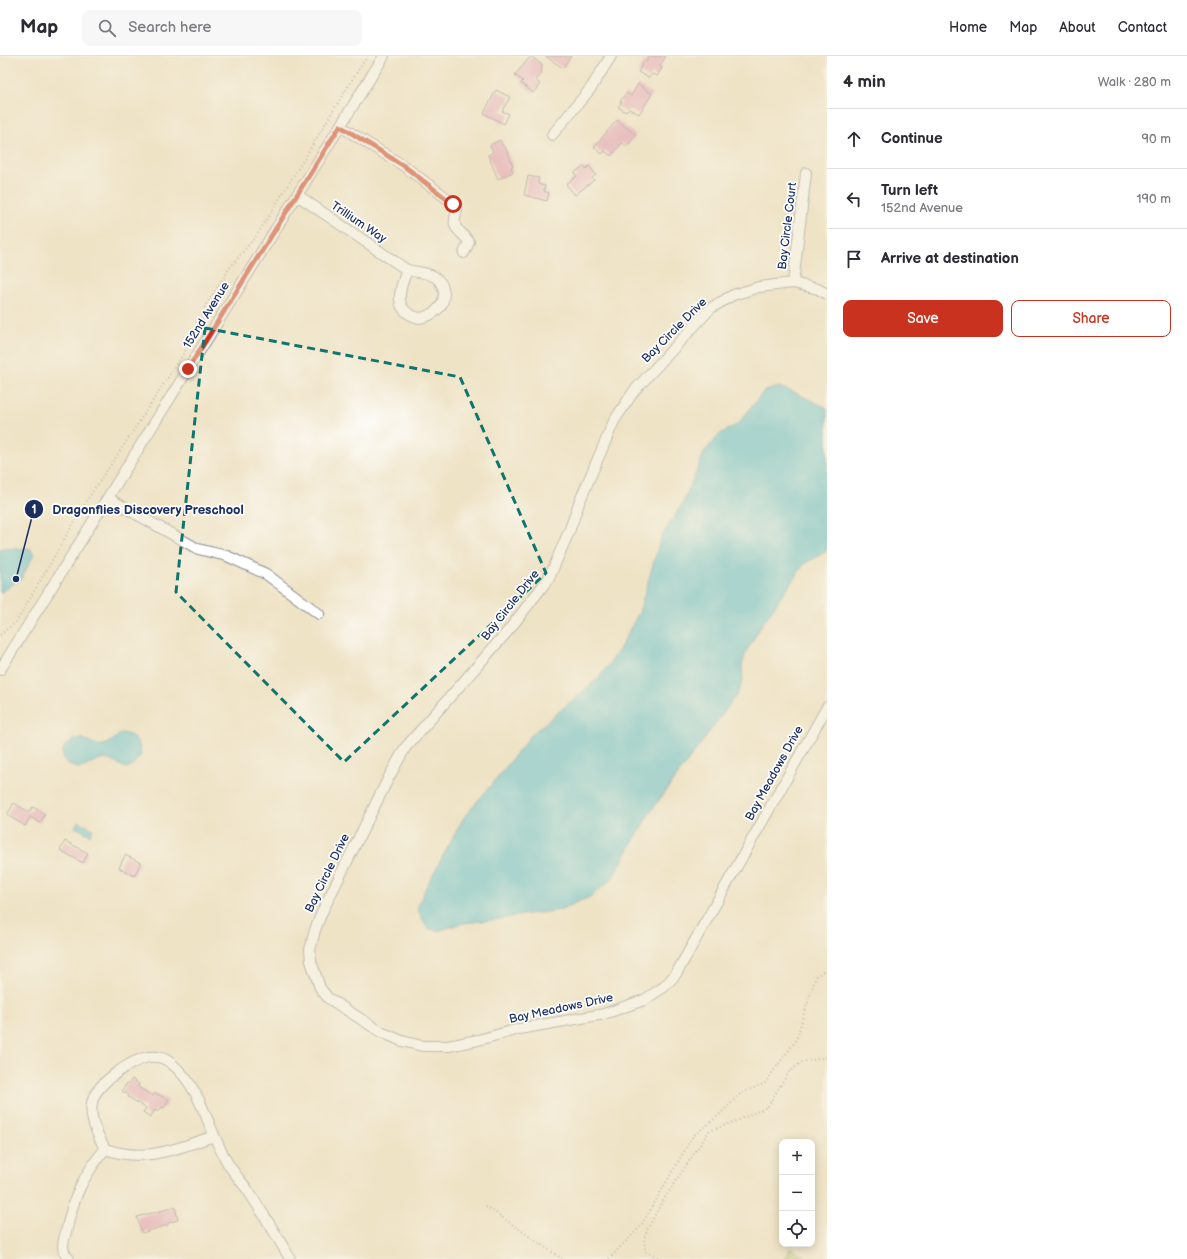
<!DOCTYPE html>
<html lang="en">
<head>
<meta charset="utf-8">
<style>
	body { margin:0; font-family:"Balsamiq Sans",sans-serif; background:#f7f7f7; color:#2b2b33 }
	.controls { position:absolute; right:12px; bottom:12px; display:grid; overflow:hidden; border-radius:8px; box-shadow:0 2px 10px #0003 }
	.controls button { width:36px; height:36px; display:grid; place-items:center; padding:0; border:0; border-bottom:1px solid #e1e1e2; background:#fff; color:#2b2b33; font:20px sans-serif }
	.stop { position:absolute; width:12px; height:12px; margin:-9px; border:3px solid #c8321e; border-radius:50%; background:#fff }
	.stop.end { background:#c8321e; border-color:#fff; box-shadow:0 1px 4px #0008 }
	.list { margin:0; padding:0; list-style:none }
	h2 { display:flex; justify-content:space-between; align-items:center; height:52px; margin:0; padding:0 16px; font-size:17px }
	h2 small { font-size:13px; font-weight:400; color:#7c7c81 }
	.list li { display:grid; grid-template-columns:26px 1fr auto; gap:12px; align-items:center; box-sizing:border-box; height:60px; padding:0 16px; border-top:1px solid #e1e1e2 }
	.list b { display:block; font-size:15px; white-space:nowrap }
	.list p { margin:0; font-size:13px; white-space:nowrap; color:#7c7c81 }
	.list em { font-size:13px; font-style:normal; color:#7c7c81 }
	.actions { display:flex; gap:8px; padding:12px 16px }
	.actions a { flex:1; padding:9px 0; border:1px solid #c8321e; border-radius:8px; text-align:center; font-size:14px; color:#c8321e }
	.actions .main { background:#c8321e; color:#fff }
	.icon { flex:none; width:22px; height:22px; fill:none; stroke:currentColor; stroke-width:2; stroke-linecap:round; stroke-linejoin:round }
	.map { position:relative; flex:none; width:827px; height:1203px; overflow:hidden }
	header { display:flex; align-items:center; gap:24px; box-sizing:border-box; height:56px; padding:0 20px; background:#fff; border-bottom:1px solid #e1e1e2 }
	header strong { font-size:19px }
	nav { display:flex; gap:22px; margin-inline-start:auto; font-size:14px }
	.search { width:280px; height:36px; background:#f7f7f7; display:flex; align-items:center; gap:10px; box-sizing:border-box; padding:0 14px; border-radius:8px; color:#7c7c81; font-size:15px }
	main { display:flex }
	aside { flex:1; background:#fff }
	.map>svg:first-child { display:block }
</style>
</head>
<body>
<header>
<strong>Map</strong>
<div class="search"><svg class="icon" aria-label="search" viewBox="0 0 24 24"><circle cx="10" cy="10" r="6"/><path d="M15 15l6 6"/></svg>Search here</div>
<nav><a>Home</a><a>Map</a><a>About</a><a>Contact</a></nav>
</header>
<main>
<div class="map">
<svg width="827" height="1203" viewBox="0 0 827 1203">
	<rect width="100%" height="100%" fill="#fff"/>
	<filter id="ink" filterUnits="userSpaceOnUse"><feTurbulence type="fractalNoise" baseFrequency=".025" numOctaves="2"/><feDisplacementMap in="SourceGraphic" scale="8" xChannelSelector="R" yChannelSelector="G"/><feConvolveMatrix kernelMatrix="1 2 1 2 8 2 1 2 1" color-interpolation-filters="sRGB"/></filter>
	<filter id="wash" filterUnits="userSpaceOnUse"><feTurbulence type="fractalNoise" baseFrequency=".012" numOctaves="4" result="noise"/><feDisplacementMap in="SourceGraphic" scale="16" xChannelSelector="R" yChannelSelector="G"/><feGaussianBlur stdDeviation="0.9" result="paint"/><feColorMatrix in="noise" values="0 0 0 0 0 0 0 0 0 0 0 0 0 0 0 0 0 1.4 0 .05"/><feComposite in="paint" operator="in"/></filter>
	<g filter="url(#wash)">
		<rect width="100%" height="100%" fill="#efe3c6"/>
		<path fill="#b5cc71" stroke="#687e68" d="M791,1192L808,1203H784Z"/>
		<path fill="#58c1d4" stroke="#3a7899" d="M779,331L796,337L827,352V495L804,508L763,567L746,596L742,611L743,624L738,637L649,758L612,823L590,841L556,855L528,858L495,864L463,867L438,875L427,872L417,852L426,831L464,761L497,722L532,678L598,623L619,594L639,556L661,481L683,447L705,395L720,378L738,368L764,335Z
			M30,492L34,499L21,523L0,537V493Z
			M122,677C137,680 139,685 141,699L133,709L127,712C119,710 112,704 104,703C91,703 85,718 69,709C66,707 63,703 63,699C62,693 64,690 69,687C83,675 90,691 104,689C110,688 116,680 122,677Z
			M78,765L93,773L90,779L75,771Z"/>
		<g id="blocks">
			<path fill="#e395b6" d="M531,0L542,9L541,18L535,24L540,28L533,37L521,27L523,25L515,19Z
				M545,0H571L563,12Z
				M649,0H666L660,10L662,12L657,20L652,18L649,22L638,16L644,5L646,6Z
				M638,28L652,38L639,58L629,53L626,56L618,51L622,46H620L626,37L631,40Z
				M496,34L510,41L502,55L509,58L504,68L484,57Z
				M617,64L636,79L627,90L622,87L611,100L605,95L602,98L594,91Z
				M500,84L503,90L504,89L509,100L513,110L511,111L513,116L498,123L488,99L493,96L490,89Z
				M584,110L586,113L589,110L596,119L592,122L594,124L575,139L566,128L577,120L574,117Z
				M528,120L539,122L538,128L545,130L544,135L549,137L547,145L524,139Z
				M14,747L29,756L33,751L45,758L40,767L30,761L25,770L7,759Z
				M65,785L88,797L83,807L60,794Z
				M125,799L141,807L134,820L119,812Z
				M132,1023L139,1028L138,1031L153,1040L155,1037L169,1044L164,1052L162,1051L158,1056L155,1054L150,1061L143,1056L146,1052L128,1041L129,1039L122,1035L127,1027L129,1028Z
				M175,1151L178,1164L168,1167V1169L142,1177L137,1161Z"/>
		</g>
	</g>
	<g filter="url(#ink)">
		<use href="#blocks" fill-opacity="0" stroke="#858992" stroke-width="1"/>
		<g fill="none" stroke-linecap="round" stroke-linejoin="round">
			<defs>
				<path id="minor" d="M340,70L404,110L453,147L457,155C450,175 460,172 469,186L464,197
					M552,79L591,32L611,0
					M297,139L407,214C399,234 392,255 419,262C426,261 432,259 437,254C447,245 446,229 435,221C427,216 416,216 407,214
					M793,227L806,117
					M827,238L818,233L793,227L759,231L733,239L711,252L634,335L614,365L579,447L570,473L549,522L508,575L405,692L389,721L322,856L315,874L310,894L311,905L320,932L328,942L381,976L402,985L422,990H448L478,984L519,973L604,958L644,944L664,931L676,918L827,651
					M108,442L198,493L227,500L266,518L319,558
					M0,614L384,0
					M105,1093C144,1107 177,1093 214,1080
					M69,1203C59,1193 64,1184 67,1172C74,1139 84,1119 105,1093C98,1079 89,1064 92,1047C95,1028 130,1005 148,1001C156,1000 165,1002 171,1007C202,1032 208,1074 227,1106C233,1116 240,1124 247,1133C262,1156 277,1179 290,1203"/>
			</defs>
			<use href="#minor" stroke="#858992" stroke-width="12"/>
			<path stroke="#858992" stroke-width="2" stroke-dasharray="1 3" stroke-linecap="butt" d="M0,579L17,565L87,444L124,389L200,272L205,250L231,210L257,179L307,98L334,53L367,0
				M486,1150L562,1203
				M609,1203L641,1170L693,1080L719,1059L740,1038L765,1027L796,984L816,920L827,913
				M661,1203L645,1195L644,1184L647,1174L662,1146L709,1075L739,1064L767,1051L789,1016L802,1006L827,1001"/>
			<use href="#minor" stroke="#fff" stroke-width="10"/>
		</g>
	</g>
	<g fill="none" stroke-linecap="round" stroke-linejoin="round" filter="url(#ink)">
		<path stroke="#c8321e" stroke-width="5" d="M188,313L340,70L404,110L453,148"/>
	</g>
	<path d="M0 0H827V1203H0ZM205,272L460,321L546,517L344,706L176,536Z" fill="#efe3c6" fill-opacity=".55" fill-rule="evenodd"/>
	<path fill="none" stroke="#0f766e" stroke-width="3" stroke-dasharray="8 5" stroke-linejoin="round" d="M205,272L460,321L546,517L344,706L176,536Z"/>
	<g text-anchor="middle" stroke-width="3.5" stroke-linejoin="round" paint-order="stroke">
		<g font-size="12" fill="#1b2f5e" stroke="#fff">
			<text transform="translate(359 166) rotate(34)" y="4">Trillium Way</text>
			<text transform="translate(787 170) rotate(-83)" y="4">Bay Circle Court</text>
			<text transform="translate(206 259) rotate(-58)" y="4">152nd Avenue</text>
			<text transform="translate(674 274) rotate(-45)" y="4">Bay Circle Drive</text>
			<text transform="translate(510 549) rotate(-52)" y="4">Bay Circle Drive</text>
			<text transform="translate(774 717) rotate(-61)" y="4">Bay Meadows Drive</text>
			<text transform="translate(327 817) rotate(-64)" y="4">Bay Circle Drive</text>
			<text transform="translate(561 952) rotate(-12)" y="4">Bay Meadows Drive</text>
		</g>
	</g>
	<path fill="none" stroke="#1b2f5e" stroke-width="1.5" d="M16 523L34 453"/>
	<g fill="#1b2f5e" stroke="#fff" stroke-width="1.5">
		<circle cx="16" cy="523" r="4"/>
		<circle cx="34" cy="453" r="10"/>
	</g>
	<g font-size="12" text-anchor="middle" font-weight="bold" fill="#fff">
		<text x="34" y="457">1</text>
	</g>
	<g font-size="13" text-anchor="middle" font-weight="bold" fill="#1b2f5e" stroke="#fff" stroke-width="3.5" stroke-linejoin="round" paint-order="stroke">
		<text x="148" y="458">Dragonflies Discovery Preschool</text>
	</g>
</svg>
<div class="controls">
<button>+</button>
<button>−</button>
<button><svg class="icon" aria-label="locate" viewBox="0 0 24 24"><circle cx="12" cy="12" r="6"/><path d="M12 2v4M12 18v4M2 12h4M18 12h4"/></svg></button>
</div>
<div class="stop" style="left:453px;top:148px"></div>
<div class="stop end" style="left:188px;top:313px"></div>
</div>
<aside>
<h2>4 min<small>Walk · 280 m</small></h2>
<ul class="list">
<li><svg class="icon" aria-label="ahead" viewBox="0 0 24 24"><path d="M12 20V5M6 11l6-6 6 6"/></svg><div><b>Continue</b></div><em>90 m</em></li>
<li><svg class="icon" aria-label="left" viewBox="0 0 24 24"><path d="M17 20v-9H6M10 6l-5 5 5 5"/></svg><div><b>Turn left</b><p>152nd Avenue</p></div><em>190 m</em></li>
<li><svg class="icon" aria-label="arrive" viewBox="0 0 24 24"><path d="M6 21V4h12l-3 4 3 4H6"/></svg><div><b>Arrive at destination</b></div></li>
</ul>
<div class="actions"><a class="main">Save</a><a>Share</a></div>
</aside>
</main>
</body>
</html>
